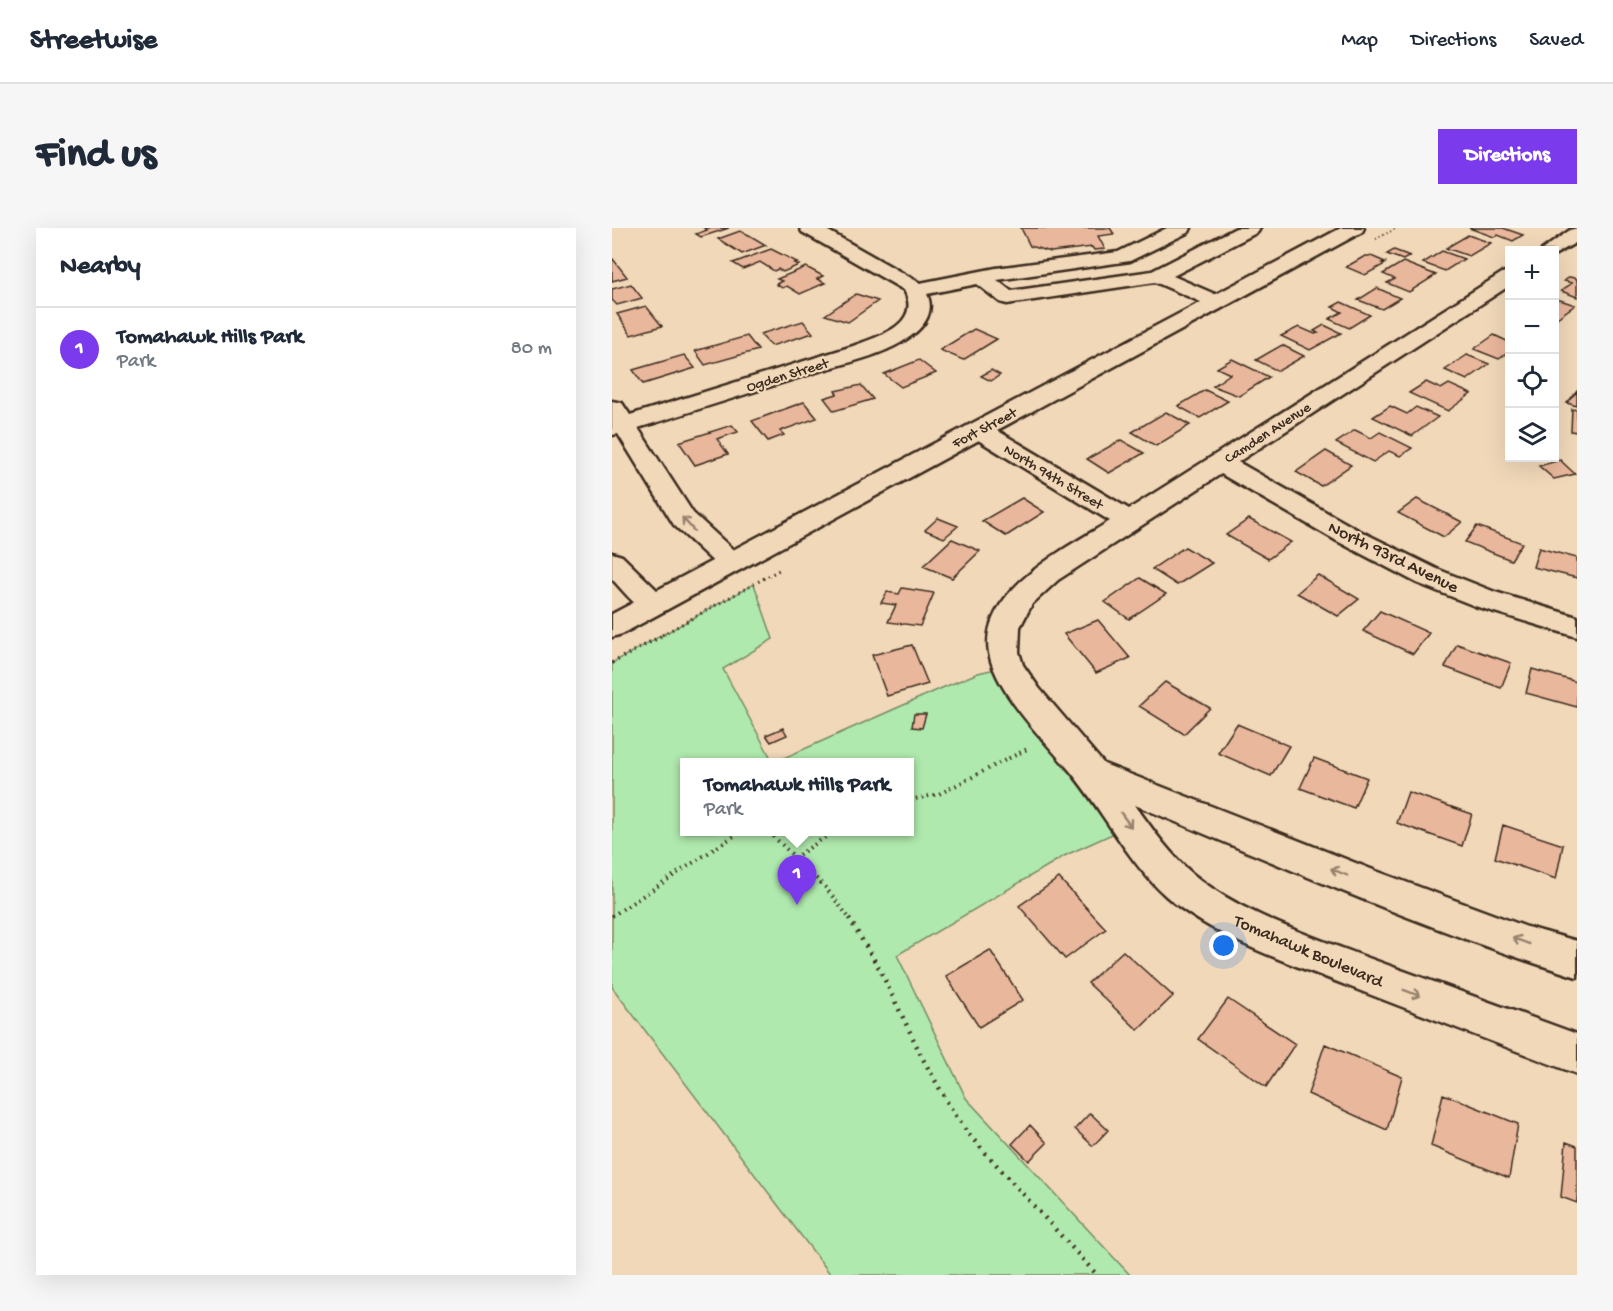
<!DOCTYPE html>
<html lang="en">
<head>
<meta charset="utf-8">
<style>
	body { margin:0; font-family:"Gochi Hand",sans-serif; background:#f6f6f7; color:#1f2937 }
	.controls { position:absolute; right:18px; top:18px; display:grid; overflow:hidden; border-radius:0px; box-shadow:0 6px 24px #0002 }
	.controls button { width:54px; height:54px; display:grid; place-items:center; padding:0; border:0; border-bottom:2px solid #e0e1e3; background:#fff; color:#1f2937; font:30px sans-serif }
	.you { position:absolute; left:612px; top:718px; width:21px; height:21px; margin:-15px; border:4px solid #fff; border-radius:50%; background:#1a73e8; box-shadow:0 0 0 9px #1a73e833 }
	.badge { display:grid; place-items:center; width:39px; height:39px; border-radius:50%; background:#7c3aed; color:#fff; font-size:20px; font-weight:700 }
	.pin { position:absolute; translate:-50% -50px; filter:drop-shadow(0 2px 3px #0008) }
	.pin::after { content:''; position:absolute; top:32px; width:21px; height:18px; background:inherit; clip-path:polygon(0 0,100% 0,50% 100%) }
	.popup { position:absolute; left:68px; top:530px; width:234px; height:78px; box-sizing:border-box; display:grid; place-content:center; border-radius:0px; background:#fff; filter:drop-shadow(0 2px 4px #0005); font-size:20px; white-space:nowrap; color:#747a83 }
	.popup b { font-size:22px; color:#1f2937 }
	.popup::after { content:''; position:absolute; left:50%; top:100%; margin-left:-12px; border:12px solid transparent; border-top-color:#fff }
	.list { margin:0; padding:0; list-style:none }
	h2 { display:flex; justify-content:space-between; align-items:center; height:78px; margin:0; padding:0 24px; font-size:26px }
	h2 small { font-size:20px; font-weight:400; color:#747a83 }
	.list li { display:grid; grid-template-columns:39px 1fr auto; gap:18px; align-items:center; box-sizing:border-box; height:84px; padding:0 24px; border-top:2px solid #e0e1e3 }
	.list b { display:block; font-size:22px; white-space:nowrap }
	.list p { margin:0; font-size:20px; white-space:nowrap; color:#747a83 }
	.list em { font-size:20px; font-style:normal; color:#747a83 }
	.icon { flex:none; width:33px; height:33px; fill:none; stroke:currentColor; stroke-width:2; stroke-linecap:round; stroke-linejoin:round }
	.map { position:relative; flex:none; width:965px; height:1047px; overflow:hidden; border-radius:0px }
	header { display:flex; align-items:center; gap:36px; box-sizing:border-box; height:84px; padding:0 30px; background:#fff; border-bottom:2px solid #e0e1e3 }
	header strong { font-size:28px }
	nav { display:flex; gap:33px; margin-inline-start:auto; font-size:21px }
	.intro { display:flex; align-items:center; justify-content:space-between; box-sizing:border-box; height:144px; padding:0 36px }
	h1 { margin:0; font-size:42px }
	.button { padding:15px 27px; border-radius:0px; background:#7c3aed; color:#fff; font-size:21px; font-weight:700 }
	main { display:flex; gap:36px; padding:0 36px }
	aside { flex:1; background:#fff; border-radius:0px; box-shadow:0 6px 24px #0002 }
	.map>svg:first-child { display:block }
</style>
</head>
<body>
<header>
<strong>Streetwise</strong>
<nav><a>Map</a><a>Directions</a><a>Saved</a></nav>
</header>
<div class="intro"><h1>Find us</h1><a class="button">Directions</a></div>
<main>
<aside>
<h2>Nearby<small></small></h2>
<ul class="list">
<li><span class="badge">1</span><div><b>Tomahawk Hills Park</b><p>Park</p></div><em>80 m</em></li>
</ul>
</aside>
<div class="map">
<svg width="965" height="1047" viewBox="0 0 965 1047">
	<rect width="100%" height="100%" fill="#f1d8b9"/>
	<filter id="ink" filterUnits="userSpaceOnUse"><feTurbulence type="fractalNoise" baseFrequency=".0167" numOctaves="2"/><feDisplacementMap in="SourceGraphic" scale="12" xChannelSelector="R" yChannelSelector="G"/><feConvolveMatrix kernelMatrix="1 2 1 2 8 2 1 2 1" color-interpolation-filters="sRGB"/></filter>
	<g filter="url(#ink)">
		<path fill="#afe9ad" stroke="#758a66" stroke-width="1.5" d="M142,356L161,411L111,441L161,534H72V604H298V534H163L330,460L366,445L396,438L518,598L454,627L285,727L354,870L518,1047H219L0,759V435Z"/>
		<path fill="#e9b79c" stroke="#3b2a1e" stroke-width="1.5" d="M92,0H117L89,9L84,6L95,2Z
			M409,0H498L502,6L486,8L493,21L482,22L480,19L439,24L418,18Z
			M857,0H891L911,7L901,13L886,7L882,9Z
			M128,3L137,7L154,17L130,26L106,11Z
			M856,7L879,15L857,28L834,20Z
			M159,21L185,34L182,35L187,37L171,44L166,41L162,43L148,34L131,41L121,35Z
			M782,22L798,28L791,32L775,26Z
			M830,23L852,31L833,43L811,35Z
			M753,28H759L773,34L770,35L773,36L753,47L734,39Z
			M0,31H1L15,49L0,53Z
			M791,34L824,47L797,64L775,55L783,51L771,46Z
			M194,39L211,48L205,51L213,55L188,66L175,58L170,60L164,56L170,53L165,51Z
			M958,49L965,51V69L949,63L960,55L952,53Z
			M19,56L30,70L5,77L0,72V61Z
			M765,60L788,70L770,81L746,72Z
			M244,66L266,73L236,94L213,87Z
			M942,70L963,77L945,90L942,89Z
			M729,74L758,87L737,100L717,91L730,84L720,79Z
			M34,78L50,98L19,107L5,86Z
			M191,93L201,105L159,118L148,106Z
			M712,97L729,105L698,122L669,108L687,99L703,106L706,105L702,103Z
			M362,101L385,111L351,132L328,122Z
			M882,107L897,114V124L887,131L862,121Z
			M135,108L146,122L93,137L83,123Z
			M670,117L692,128L666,143L644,132Z
			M72,127L83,140L31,156L21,142Z
			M855,127L877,136L855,152L833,142Z
			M620,131L657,149L627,168L601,158L618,146L605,140Z
			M307,132L324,145L289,159L272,146Z
			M379,142L388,147L379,153L369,148Z
			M814,154L829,161L837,156L859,166L836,183L797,165Z
			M249,157L261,171L222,183L212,170L225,166L223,163Z
			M593,162L616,173L588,190L566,178Z
			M965,163V178L955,175Z
			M192,174L205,190L168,203L172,207L156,213L140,193Z
			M778,178L795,186L804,179L826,189L800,208L761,189Z
			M960,181L965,182V204L959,203Z
			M554,184L578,197L544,218L520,204Z
			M120,197L126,204L105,211L116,226L83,237L67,214Z
			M743,202L759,210L768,204L800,220L788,228L777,223L761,234L724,215Z
			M509,212L532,225L497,245L475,231Z
			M714,223L739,237L709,258L684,244Z
			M948,232L963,246L942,251L927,238Z
			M410,270L432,284L394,308L370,293Z
			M805,271L850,294L832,309L786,285Z
			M326,290L346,298L332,310L313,302Z
			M637,291L679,314L656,331L614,307Z
			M865,298L910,315L899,332L853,314Z
			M340,311L368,323L340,350L311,338Z
			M573,319L600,335L565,357L540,341Z
			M927,320L965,330V350L921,339Z
			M706,347L747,371L726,388L685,365Z
			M528,350L554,366L517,391L493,374Z
			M290,360L322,365L308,398L276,394L284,377L269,375L275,364L287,366Z
			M768,383L817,405L801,426L751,403Z
			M486,392L518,430L484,445L452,406Z
			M845,416L899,435L889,460L833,439Z
			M300,417L316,456L275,468L260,427Z
			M920,441L965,454V479L914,465Z
			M553,454L598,480L572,506L527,478Z
			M302,486H314L310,500L300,499Z
			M625,496L677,518L659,548L606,525Z
			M171,500L175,507L159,514L154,507Z
			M702,530L755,550L742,580L688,560Z
			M796,564L860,586L850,618L785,595Z
			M891,597L951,617L944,651L883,630Z
			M447,650L494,701L453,731L407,678Z
			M378,722L411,772L367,799L334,748Z
			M511,723L561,768L526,802L476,755Z
			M616,771L683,816L654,859L586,811Z
			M713,816L790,849L775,902L696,866Z
			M831,866L906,896L897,950L819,918Z
			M478,885L496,902L481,918L463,901Z
			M418,897L435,915L417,933L400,916Z
			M954,914L965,918V975L949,969Z"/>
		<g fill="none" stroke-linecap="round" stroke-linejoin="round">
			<defs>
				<path id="minor" d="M188,0H211L308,55L384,40L506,24L555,0H579L577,4L518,33L385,52L399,63L540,43L624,0H648L646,4L561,48L612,70L615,74L612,78L605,80L598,78L543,54L395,76L388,74L365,56L315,66C323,83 313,98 299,108C272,128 233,135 201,145C143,163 85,182 26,200L81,285L129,329L133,335L129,341L119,344L109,341L62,297L6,206L0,207V173L10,175L18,187L241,118C266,109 311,96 292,62L190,4Z
					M965,0V14L942,27V22H930L958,2Z
					M897,43V58L626,234L744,301L825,341L883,364L965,389V409L863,378L805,355L725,313L609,246L446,352L420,376L408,399L407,424L411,437L427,460L492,536L764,643L915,699L965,713V749C814,702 669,637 523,577C541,602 559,628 582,647C630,686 694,706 751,728C822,754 893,780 965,806V846C888,817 812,787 736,758C677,735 602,710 554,668C513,631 489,578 453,537C428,508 384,463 377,425C366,363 455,320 498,293L358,207L355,202L358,197L367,195L376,197L517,281L890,45Z
					M0,325L10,328L52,369L57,376L52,383C29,390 15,366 0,351Z"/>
				<path id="major" d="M729,0H752L750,4L10,406L0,409V386Z"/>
			</defs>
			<use href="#minor" stroke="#3b2a1e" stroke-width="5"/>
			<use href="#major" stroke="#3b2a1e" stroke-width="5"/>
			<path stroke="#3b2a1e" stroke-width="2" stroke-dasharray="1 3" stroke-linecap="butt" d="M764,11L785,0"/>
			<path stroke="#3b2a1e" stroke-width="3" stroke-dasharray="1.5 4" stroke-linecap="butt" d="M50,407L167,342"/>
			<path stroke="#3b2a1e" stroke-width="4" stroke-dasharray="1.5 4.5" stroke-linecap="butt" d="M0,435L53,406
				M298,572L327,566L417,520
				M157,604L214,660L238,691
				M182,630L221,604
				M0,688L128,604"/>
			<path stroke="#3b2a1e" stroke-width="4.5" stroke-dasharray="2 6" stroke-linecap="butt" d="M237,690L267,740L311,831L338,879L359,909L485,1047"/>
			<use href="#minor" fill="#f1d8b9" fill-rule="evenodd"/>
			<use href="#major" fill="#f1d8b9" fill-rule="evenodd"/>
		</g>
		<defs><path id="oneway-shaft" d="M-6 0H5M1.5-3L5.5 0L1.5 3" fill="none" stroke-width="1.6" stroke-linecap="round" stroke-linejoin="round" transform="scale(1.5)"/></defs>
		<g stroke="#96816c">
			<use href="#oneway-shaft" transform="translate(76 296) rotate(-131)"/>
			<use href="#oneway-shaft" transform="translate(514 592) rotate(54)"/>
			<use href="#oneway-shaft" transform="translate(727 644) rotate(-157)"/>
			<use href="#oneway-shaft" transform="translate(909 713) rotate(-160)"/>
			<use href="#oneway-shaft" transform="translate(800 765) rotate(21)"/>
		</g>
	</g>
	<g text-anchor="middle" stroke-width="4.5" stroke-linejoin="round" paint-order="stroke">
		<g font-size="15" fill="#3b2a1e" stroke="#f1d8b9">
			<text transform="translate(175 146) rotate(-17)" y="5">Ogden Street</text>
			<text transform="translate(372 199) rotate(-28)" y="5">Fort Street</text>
			<text transform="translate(655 204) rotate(-33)" y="5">Camden Avenue</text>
			<text transform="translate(442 248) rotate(31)" y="5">North 94th Street</text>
		</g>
		<g font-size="18" fill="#3b2a1e" stroke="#f1d8b9">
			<text transform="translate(782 328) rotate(26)" y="6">North 93rd Avenue</text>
			<text transform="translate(697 722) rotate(23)" y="6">Tomahawk Boulevard</text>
		</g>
	</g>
</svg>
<div class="controls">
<button>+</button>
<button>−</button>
<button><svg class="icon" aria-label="locate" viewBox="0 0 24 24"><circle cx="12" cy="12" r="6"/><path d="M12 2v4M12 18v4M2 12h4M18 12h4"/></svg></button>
<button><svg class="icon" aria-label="layers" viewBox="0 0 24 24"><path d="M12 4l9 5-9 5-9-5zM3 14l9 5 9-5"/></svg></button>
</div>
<div class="you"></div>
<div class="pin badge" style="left:185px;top:677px">1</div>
<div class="popup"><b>Tomahawk Hills Park</b>Park</div>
</div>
</main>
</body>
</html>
